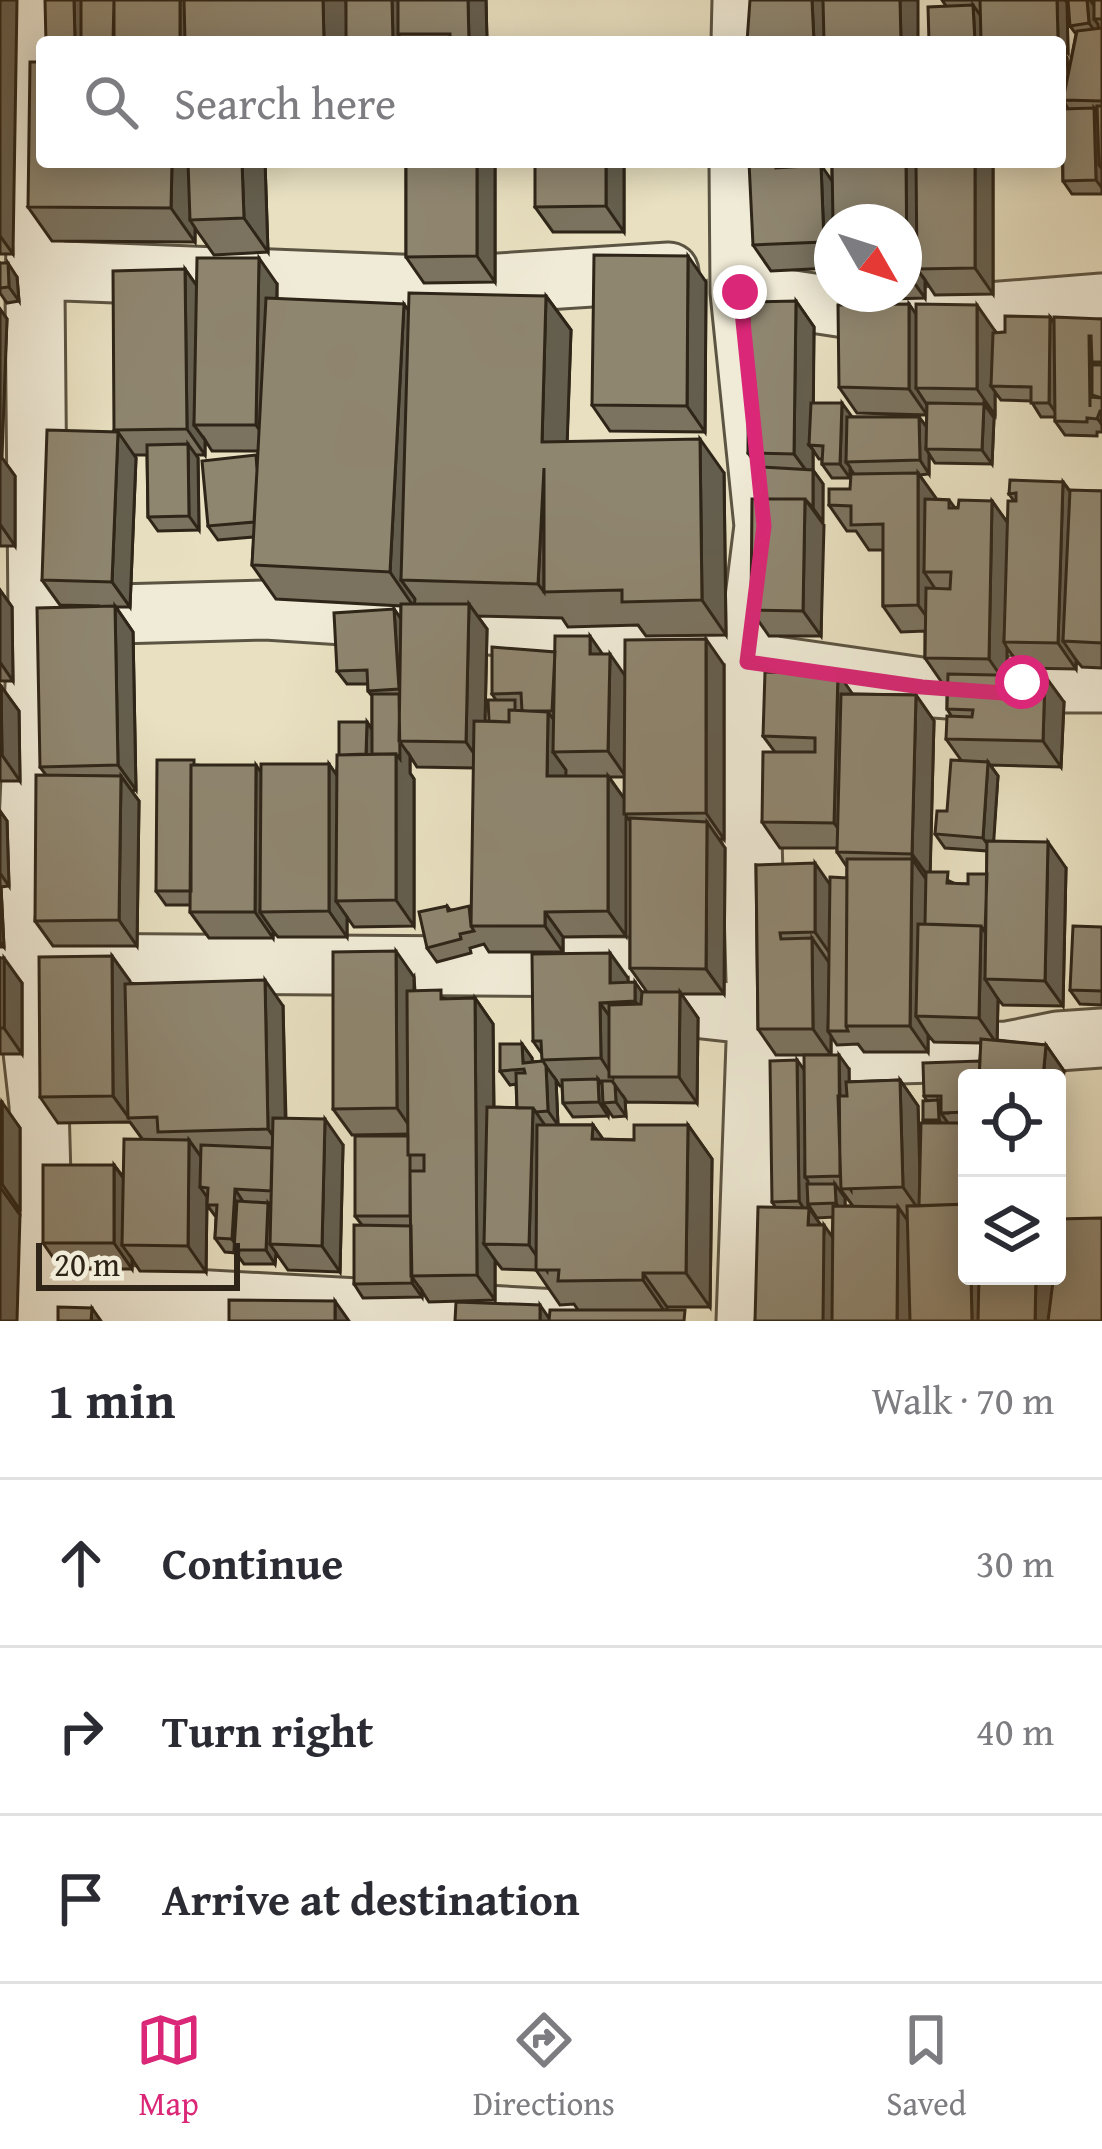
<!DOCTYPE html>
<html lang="en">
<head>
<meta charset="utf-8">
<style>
	body { margin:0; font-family:"Gentium Book Plus",serif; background:#f7f7f7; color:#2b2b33 }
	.controls { position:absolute; right:36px; bottom:36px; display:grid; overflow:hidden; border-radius:12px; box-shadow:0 6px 30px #0003 }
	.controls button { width:108px; height:108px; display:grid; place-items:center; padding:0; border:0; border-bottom:3px solid #e1e1e2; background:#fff; color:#2b2b33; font:60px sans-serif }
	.compass { position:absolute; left:814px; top:204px; width:108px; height:108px; border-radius:50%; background:#fff; box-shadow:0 6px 30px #0003; rotate:129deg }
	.scale { position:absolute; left:36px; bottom:30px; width:204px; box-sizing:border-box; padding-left:12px; border:6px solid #2e2518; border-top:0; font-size:33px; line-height:42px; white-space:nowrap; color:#2e2518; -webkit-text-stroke:9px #f0ebd7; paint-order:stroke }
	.stop { position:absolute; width:36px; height:36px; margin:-27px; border:9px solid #db2777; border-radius:50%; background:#fff }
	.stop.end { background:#db2777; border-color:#fff; box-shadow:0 3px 12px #0008 }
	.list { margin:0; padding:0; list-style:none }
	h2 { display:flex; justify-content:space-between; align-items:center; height:156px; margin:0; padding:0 48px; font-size:51px }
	h2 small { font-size:39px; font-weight:400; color:#7c7c81 }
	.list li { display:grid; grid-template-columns:78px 1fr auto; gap:36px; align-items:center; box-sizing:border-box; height:168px; padding:0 48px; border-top:3px solid #e1e1e2 }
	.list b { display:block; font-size:45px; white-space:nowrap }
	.list em { font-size:39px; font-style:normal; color:#7c7c81 }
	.icon { flex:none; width:66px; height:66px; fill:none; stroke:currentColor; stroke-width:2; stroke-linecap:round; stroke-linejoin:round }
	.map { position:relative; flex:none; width:1102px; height:1321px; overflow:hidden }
	.search { position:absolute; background:#fff; box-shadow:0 6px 30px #0003; left:36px; right:36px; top:36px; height:132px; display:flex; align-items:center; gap:30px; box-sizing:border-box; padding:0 42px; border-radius:12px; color:#7c7c81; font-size:45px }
	.sheet { height:660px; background:#fff }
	nav { display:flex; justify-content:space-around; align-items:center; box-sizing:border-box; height:168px; border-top:3px solid #e1e1e2; background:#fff; font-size:33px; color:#7c7c81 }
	nav a { display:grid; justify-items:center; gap:6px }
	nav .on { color:#db2777 }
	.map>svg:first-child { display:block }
</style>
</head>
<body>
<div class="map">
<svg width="1102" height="1321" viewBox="0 0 1102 1321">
	<rect width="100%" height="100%" fill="#e8e0c1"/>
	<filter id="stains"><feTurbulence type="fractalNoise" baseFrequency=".00167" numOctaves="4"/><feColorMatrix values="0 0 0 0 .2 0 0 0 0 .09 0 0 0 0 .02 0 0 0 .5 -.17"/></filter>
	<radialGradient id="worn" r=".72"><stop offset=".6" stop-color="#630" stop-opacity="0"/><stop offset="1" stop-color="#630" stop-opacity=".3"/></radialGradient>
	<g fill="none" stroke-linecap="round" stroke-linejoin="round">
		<defs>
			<path id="minor" d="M41,0L35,291L38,616L23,963L39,1105L45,1321
				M741,42L742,0
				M739,162L740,292L764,526L747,662L757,1015L746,1321
				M38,270L451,286L669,272
				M740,292L912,318L1102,303
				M43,616L266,610L484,624L640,647L704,643
				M747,662L921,687L1003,693L1022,683H1102
				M39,963L635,967L639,1002L757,1015
				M756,1058L1008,1051L1058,1041L1102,1038
				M47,1291L595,1321"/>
		</defs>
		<use href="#minor" stroke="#5c5442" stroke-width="63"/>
		<use href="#minor" stroke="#f0ebd7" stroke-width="57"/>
	</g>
	<path fill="#7b7360" stroke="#2e2518" stroke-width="3" fill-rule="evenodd" d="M0,0L13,254H0Z
		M486,0L487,42H46Z
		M942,0H1065L1067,3L1068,53H1064L1067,58L1068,75L1076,34L1070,26L1068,0H1102V194H1072L1063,181L1060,42H929L946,6Z
		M265,162L268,252L214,255L195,228V242L52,241L28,207Z
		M406,162H495V282L424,283L406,257Z
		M624,162V232H553L535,207Z
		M832,162H993V294L935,295L925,280V298L852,300L848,294H904V222H832V268L771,271L753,245L793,167L832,181Z
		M0,263L17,277L19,301L7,303L0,293Z
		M185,269L197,286L277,284V299L408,310L546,296L571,330L567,441L724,473L726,635L646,636L638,625L568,627L562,618L477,616L487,629L485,721H489L496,700L492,694L602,654L625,676L724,665V839H718L725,848L724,994H681L698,1018L697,1103L627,1102L625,1099L626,1116L613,1117L608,1110V1116L573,1117L563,1103L562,1086H560L556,1080L558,1125H593L603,1139L634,1140L688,1125L712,1159L710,1307H667V1310L549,1318L578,1310L574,1304L560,1305L536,1270L502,1269L495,1260V1300L429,1302L422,1291V1297L363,1298L354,1284L362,1225L355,1216L408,1134L352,1135L333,1109L414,977L415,991L447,999L475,998L493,1024L494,1107L517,1108L516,1084L510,1085L500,1071L522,1044L532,1058V1062L543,1061L542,1054L533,1041L628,978V982L642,992H647L630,968V821L626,816V936L563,937V952H489L484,944L470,948L471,953L437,962L427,948L447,906L450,910H472L474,768L417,767L410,756V773L414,779V926L354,927L347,917V937H278L273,931V938H209L190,912L191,905H166L156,891L197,765L261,772L329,764L336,775L339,755L367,722L372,729V696L368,691V684H347L337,671L394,609L401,619V606L276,599L252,565L254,537L218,540L208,526L258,458V451H212L205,440V455H196L198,458L199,530L158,531L148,517L147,455H134L136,458L130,607H116L133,632L136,790L131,791L139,801L137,946H53L35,921L46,775L40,767L98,606L60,605L42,580L116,432L114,430ZM609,777H625L624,799Z
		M706,282L705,432L610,431L592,405Z
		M796,301L814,327L813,403L852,417H919L926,427L927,415L857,413L839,387L909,304L916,315L995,331V333L1005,332L1050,317L1054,323L1102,319V432H1097V436L1065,435L1055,421V417H1041L1031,401L1001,400L995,392V415H992L994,418L992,464L935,463L929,454V474L919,475L936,499L949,500L955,508L992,501L1008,524L1014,501L1009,494L1063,482L1070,491H1102V668L1082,667L1076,660V669L1022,668L1007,648V675L1064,702L1061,767L990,765L998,776L993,841L1066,868L1063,1006L1003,1005L998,999L997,1040L1046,1045L1064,1071L967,1078V1276L1061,1281V1259L1057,1253V1219L1102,1321H755L776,1208L772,1202L797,1060L804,1070L849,1069V1082L900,1080L918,1106L920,1179L925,1123L923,1120L927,1101L924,1096L980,1061L981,1043L934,1042L928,1035V1052H864L858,1044L837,1045L831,1036V1055H776L758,1029L756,865L830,885L847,878V867L837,852V848H780L762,822L775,752L763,736L852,694L916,695L934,721L930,872L956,884H968L987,874V851L945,848L935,834L947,811L961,760L946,739L952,717L947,709V684H943L925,658V631L901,632L883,606V550H869L856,531H847L829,505L850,489L854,474L850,468V478H832L822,464V459H819L813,450V470L823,484L821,636H769L751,610L760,499V470L748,453ZM840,1190H841L853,1206H845V1198ZM808,1204L817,1218L833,1217L832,1237L821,1225L808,1208Z
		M0,309L7,319L1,457L15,476V546H0Z
		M0,590L12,607L13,681H0Z
		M0,686L19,711L20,781H0Z
		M0,811L7,821L9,886L1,887L4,947H0Z
		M1102,927V1005L1080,1004L1070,990Z
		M112,956L130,983L283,1006L286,1118L343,1145L340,1272L288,1270L276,1253L275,1264H244L236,1253L225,1252L215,1238L216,1217L207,1205V1197L206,1272L140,1271L132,1259V1269H61L43,1243L114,1165L124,1178L143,1140L130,1122L58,1123L40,1097Z
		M0,958L22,983V1054H0Z
		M0,1102L20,1128V1210H16L20,1215L0,1321Z"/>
	<path fill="#645e4e" stroke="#2e2518" stroke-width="3" d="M0,0H17L13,254L0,236Z
		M74,0H83L84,42H75Z
		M180,0H190L198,42H180Z
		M323,0H346L347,42H324Z
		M392,0H410L398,34L403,42H393Z
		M468,0H486L487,42H469Z
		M812,0H829L831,42H814Z
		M900,0H918V42H901Z
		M1057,0H1065L1067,3L1068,53L1058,39Z
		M1087,0H1090L1097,10L1094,19L1098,24L1099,37L1089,23Z
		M973,5L983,19L982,42H975Z
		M1060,48L1067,58L1070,100H1063L1070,112L1061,98Z
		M1094,108L1102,118L1099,165L1102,169V188L1096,180Z
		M172,162H196L190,220L195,228V242L171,208Z
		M242,162H265L268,252L244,218Z
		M477,162H495V282L477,256Z
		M606,162H624V232L606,206Z
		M776,162H793L794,194L776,168Z
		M906,162H923L917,269L925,280V298L907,273Z
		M975,162H993V294L975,268Z
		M821,165L839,191L832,222V253L824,242Z
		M688,256L706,282L705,432L687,406Z
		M259,258L277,284L274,451L256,425Z
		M8,263L17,277L19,301L9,287Z
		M185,269L203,295L194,425L205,440V455L187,429Z
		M546,296L571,330L566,476L542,442Z
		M796,301L814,327L813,445H809L813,450V480L794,454Z
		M404,304L429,339L401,580L415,599L414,607L390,572Z
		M909,304L927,330L916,388L927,405V415L909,389Z
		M977,305L995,331V386H991L995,392V415L977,389Z
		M0,309L7,319L2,457L0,455Z
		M1050,317L1060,331L1059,417L1049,403Z
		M1089,336L1099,350L1092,362L1099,373L1102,425L1090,407Z
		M842,403L852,417L846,462L850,467V478L840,464Z
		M984,404L994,418L992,464L982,450Z
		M919,417L929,430L926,449L929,454V474L920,460Z
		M118,432L136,458L130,607L112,582Z
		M700,439L724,473L726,635L702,600Z
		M188,444L198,458L199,530L189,516Z
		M0,455L15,476V546L0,524Z
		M544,468V592L538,584Z
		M813,470L823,484V522L813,508Z
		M918,473L936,498L924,572L936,590L937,631L918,605Z
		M1063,482L1081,507L1063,641L1076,660V669L1058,643Z
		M805,499L824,525L821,636L803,611Z
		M992,501L1010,526L1004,642L1007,648V685L989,659Z
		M0,590L12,607L13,681L0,662Z
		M469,604L487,629L484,768L466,742Z
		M115,606L133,632L136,790L118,765Z
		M394,609L404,623L399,689Z
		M590,636L608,662L590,654Z
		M706,639L724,665V839L706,813Z
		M610,654L628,680L626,777L608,751Z
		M838,673L856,699L853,849L834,823Z
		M1045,676L1064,702L1061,767L1043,741Z
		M1,686L19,711L20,781L2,755Z
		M916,695L934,721L930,879L912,854Z
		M548,712L567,737L553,752L566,770L565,802L547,776Z
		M367,722L376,736V761L366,758Z
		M400,742L410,756V773L414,779V926L396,900V754Z
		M988,762L998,776L993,852L983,838Z
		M329,764L347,790L336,901L347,917V937L329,911Z
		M256,765L274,791L260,912L273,931V938L255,912Z
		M121,776L139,801L137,946L119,920Z
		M608,776L626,801V936L608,911Z
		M0,811L7,821L9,886L0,873Z
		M707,822L725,848L724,994L706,969Z
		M1048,842L1066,868L1063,1006L1045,981Z
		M912,859L930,885L916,1016L928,1035V1052L910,1026Z
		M815,863L833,889V958L815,932Z
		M0,886L1,887L4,947L0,942Z
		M545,912L563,937V952L545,926Z
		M981,926L1000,952L985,979L998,999L997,1044L979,1018Z
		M812,938L830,964L828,1031L831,1036V1055L813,1029Z
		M396,951L414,977L415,1134L397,1108Z
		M610,953L628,978V1001L610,983Z
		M112,956L130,981L131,1117L129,1118L113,1096Z
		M4,958L22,983V1054L4,1028Z
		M265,980L283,1006L286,1154L268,1129Z
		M635,982L653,1008V1027L635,1001Z
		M680,992L698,1018L697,1103L679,1077Z
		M475,998L493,1024L495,1244H484L495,1260V1300L477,1275Z
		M600,1003L618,1028L613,1077L601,1058Z
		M522,1044L532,1058L533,1077L523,1063Z
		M1046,1045L1064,1071L1057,1145V1078H1043Z
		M839,1055L849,1069L851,1190L842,1176Z
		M797,1060L807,1074L805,1177L808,1181V1215L799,1201Z
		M546,1066L556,1080L558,1125L548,1111Z
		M598,1079L608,1092L603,1103L608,1110V1116L599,1102Z
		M900,1080L918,1106L921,1213L903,1187Z
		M615,1085L625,1099L626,1116L616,1102Z
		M938,1100L947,1113H941L948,1123L949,1134L939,1120Z
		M2,1102L20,1128V1210L2,1184Z
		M533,1108L551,1134L547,1271L529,1245Z
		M325,1119L343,1145L340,1272L322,1246Z
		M593,1125L617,1159L592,1139Z
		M688,1125L712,1159L710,1307L686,1273Z
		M189,1140L207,1165L200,1187L207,1197L206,1272L188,1246Z
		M114,1165L132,1190L122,1245L132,1259V1269L114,1243Z
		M835,1184L845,1198V1217L836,1203Z
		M0,1187L20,1215L17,1321H0Z
		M235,1189L244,1203L239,1250L232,1239Z
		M268,1203L278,1217L270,1244L276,1253L275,1264L266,1250Z
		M898,1207L916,1232L915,1321H897Z
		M809,1208L824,1230V1225L842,1251V1321H823L808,1225Z
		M643,1273L667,1307V1315L643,1280Z
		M971,1276H989L990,1321H972Z
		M1036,1276H1054V1321H1035Z
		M412,1277L422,1291V1297L412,1283Z
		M335,1301L349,1321H335Z
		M540,1305L551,1321H540Z
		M92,1308L101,1321H91Z"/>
	<path fill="#8f8670" stroke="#2e2518" stroke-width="3" d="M45,0H74L75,42H46Z
		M81,0H114L113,42H81Z
		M114,0H180V42H114Z
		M184,0H323L324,42H185Z
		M346,0H392L393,42H346Z
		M398,0H468L469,42H450V34H398Z
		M750,0H812L814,42H747Z
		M823,0H900L901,42H824Z
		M980,0H1057L1058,39L981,40Z
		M1068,0H1087L1089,23L1070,26Z
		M1094,0H1102V19H1094Z
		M973,5L975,42H929L928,7Z
		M1102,28V101L1063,100L1077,31Z
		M30,62H42V162H172L171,208L28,207Z
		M1097,106H1102V165H1099Z
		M1094,108L1096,180L1063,181L1062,109Z
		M188,162H242L244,218L190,220Z
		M406,162H477V256L406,257Z
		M535,162H606V206L535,207Z
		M749,162H776V168L821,165L824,242L753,245Z
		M832,162H906L907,273H904V222H833Z
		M916,162H975V268L917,269Z
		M594,255L688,256L687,406L592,405Z
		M197,258H259L256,425H194Z
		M0,263H8L9,287L0,288Z
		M185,269L187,429L114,430L113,271Z
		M409,293L546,296L542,442L700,439L702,600L622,602V590L544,592V468L538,584L401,580Z
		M266,298L404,304L390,572L252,565Z
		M796,301L794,454L748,453L749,302Z
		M909,304V389L839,387L838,305Z
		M916,304L977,305V389L916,388Z
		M1005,316L1050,317L1049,403H1031V387L991,386L993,333L1005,332Z
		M1054,317L1102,319V362H1092L1091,336H1089L1090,407V397L1102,398V411H1100L1097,419L1087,418V422L1055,421Z
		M1092,365H1102V398L1092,395Z
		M811,403H842L840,464H822L823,446L809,445Z
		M927,403L984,404L982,450L926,449Z
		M847,417H919L920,460L846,462Z
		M47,430L118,432L112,582L42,580Z
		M188,444L189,516L148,517L147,445Z
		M256,455L257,470L254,522L208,526L202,461Z
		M760,467L813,470V508L805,499H760Z
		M918,473V605L883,606V524L851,525V506L829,505V489H850L851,474Z
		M1010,480L1063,482L1058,643L1004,642L1008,501H1016V493L1009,494Z
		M1070,490L1102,491V643L1063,641Z
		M752,499H805L803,611L751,610Z
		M925,499L949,500V508H958L959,500L992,501L989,659L925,658L926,588L950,589L951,572H924Z
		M401,604H469L466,742L399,741Z
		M115,606L118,765L40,767L37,608Z
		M394,609L399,689L368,691L367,670L337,671L334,613Z
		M555,636H590V654H610L608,751L553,752Z
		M706,639V813L624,814L625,640Z
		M492,647L555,652L552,711H522L521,693L492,694Z
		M765,672L838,673L834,823L762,822L763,752H815V738L763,736Z
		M948,674L1045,676L1043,741L946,739L947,716L972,717L973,710L947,709Z
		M0,686H1L2,755H0Z
		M372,694H399L400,759L396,754H372Z
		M841,694L916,695L912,854L837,852Z
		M488,700H515V710H509V722L489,721Z
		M509,710L548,712L547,776H608V911L545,912V926H471L474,721L509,722Z
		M339,722H367L366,754L339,755Z
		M396,754V900L336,901L337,755Z
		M157,760H194V765H191V891H156Z
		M951,760L988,762L983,838L935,834L937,811H947Z
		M261,764H329V911L260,912Z
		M191,765H256L255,912H190Z
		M36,775L121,776L119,920L35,921Z
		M630,818L707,822L706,969L630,968Z
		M987,841L1048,842L1045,981L985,979Z
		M847,859H912L910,1026H846Z
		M815,863V932L780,933L781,939L812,938L813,1029H758L756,865Z
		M926,872H948L947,883L968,884V874H987L985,932L981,926L925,924Z
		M830,877L847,878L846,1026L848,1031H828Z
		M447,906L448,911L469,906L471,926L474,931L460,934L461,939L427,948L419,912Z
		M918,924L981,926L979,1018L916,1016Z
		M1073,926L1102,927V991L1070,990Z
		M396,951L397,1108L333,1109V952Z
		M610,953V983L635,982V1001L600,1003L601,1058L542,1060L541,1041H533L532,954Z
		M112,956L113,1096L40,1097L39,957Z
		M0,958H4V1028H0Z
		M265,980L268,1129L158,1132L157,1117L128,1118L125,984Z
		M441,990V999L475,998L477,1275L411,1276L410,1171H424V1155H408L407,991Z
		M642,992H680L679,1077H609V1005L641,1004Z
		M981,1039L1046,1045L1043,1078H979Z
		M500,1044H522L523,1063L543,1061L546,1066L548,1111L536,1112L533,1108H517L516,1073H525L524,1069L500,1071Z
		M804,1055H839L840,1176L805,1177Z
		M797,1060L799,1201L772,1202L770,1061Z
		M980,1061L979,1078H967V1112L941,1113V1096H924L923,1063Z
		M598,1079L599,1102L563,1103L562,1080Z
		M900,1080L903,1187L841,1189L838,1096H847L846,1082Z
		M602,1081H612L615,1085L616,1102L603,1103Z
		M938,1100L939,1120H923V1101Z
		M0,1102H2V1184H0Z
		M487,1107L533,1108L529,1245L484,1244Z
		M273,1118L325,1119L322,1246L270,1244Z
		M921,1123H967V1204L919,1206Z
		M537,1125H593L592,1139L634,1140V1125H688L686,1273H643V1280L558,1281L559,1270H536Z
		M355,1136H408V1155H410V1216H355Z
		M124,1139L189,1140L188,1246L122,1245Z
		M201,1145L272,1148L271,1191L235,1189L232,1239L215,1238L217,1205H207L208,1188L200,1187Z
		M43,1165H114V1243H43Z
		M807,1184H835L836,1203L808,1204Z
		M237,1201L268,1203L266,1250H234Z
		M967,1204V1276H971L972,1321H910L907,1206Z
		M833,1206L898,1207L897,1321H832Z
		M758,1207L809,1208L808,1225H824L823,1321H755Z
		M1102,1218V1321H1048L1053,1281H1061V1248H1057V1219Z
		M354,1225L411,1226L412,1283L354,1284Z
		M979,1276H1036L1035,1321H978Z
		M229,1300L335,1301V1321H229Z
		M456,1302L540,1305V1321H455Z
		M58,1307L92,1308L91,1321H58Z
		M550,1310H685L684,1321H549Z"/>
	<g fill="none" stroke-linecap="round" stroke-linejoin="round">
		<path stroke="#db2777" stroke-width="15" d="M740,292L764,526L747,662L922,687L1003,693L1022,682"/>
	</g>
	<rect width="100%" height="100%" filter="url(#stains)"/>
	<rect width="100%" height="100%" fill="url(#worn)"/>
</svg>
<div class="controls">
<button><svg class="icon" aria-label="locate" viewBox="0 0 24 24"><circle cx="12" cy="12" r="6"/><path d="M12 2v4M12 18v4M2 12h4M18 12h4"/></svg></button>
<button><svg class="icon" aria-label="layers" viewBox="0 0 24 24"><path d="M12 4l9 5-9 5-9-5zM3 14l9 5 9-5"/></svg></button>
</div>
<svg class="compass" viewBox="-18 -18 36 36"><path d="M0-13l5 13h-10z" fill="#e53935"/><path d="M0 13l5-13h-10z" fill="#7c7c81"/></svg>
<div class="scale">20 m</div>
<div class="stop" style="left:1022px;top:682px"></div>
<div class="stop end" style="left:740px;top:292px"></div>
<div class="search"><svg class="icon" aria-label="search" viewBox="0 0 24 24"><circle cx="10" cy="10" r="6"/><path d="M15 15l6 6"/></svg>Search here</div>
</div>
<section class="sheet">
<h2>1 min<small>Walk · 70 m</small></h2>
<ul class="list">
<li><svg class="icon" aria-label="ahead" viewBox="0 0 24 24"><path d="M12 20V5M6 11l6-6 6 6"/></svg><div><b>Continue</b></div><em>30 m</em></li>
<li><svg class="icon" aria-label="right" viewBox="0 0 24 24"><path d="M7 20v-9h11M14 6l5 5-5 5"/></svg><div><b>Turn right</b></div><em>40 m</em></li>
<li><svg class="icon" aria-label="arrive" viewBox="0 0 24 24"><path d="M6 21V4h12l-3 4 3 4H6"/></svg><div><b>Arrive at destination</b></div></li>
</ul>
</section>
<nav>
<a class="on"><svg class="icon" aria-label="map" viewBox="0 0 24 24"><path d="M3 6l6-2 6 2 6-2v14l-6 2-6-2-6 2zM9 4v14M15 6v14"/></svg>Map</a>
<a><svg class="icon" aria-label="directions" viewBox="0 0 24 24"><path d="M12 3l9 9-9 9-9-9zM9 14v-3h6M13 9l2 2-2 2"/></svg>Directions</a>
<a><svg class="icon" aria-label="saved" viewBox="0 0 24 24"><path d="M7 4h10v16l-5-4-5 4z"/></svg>Saved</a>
</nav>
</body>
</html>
